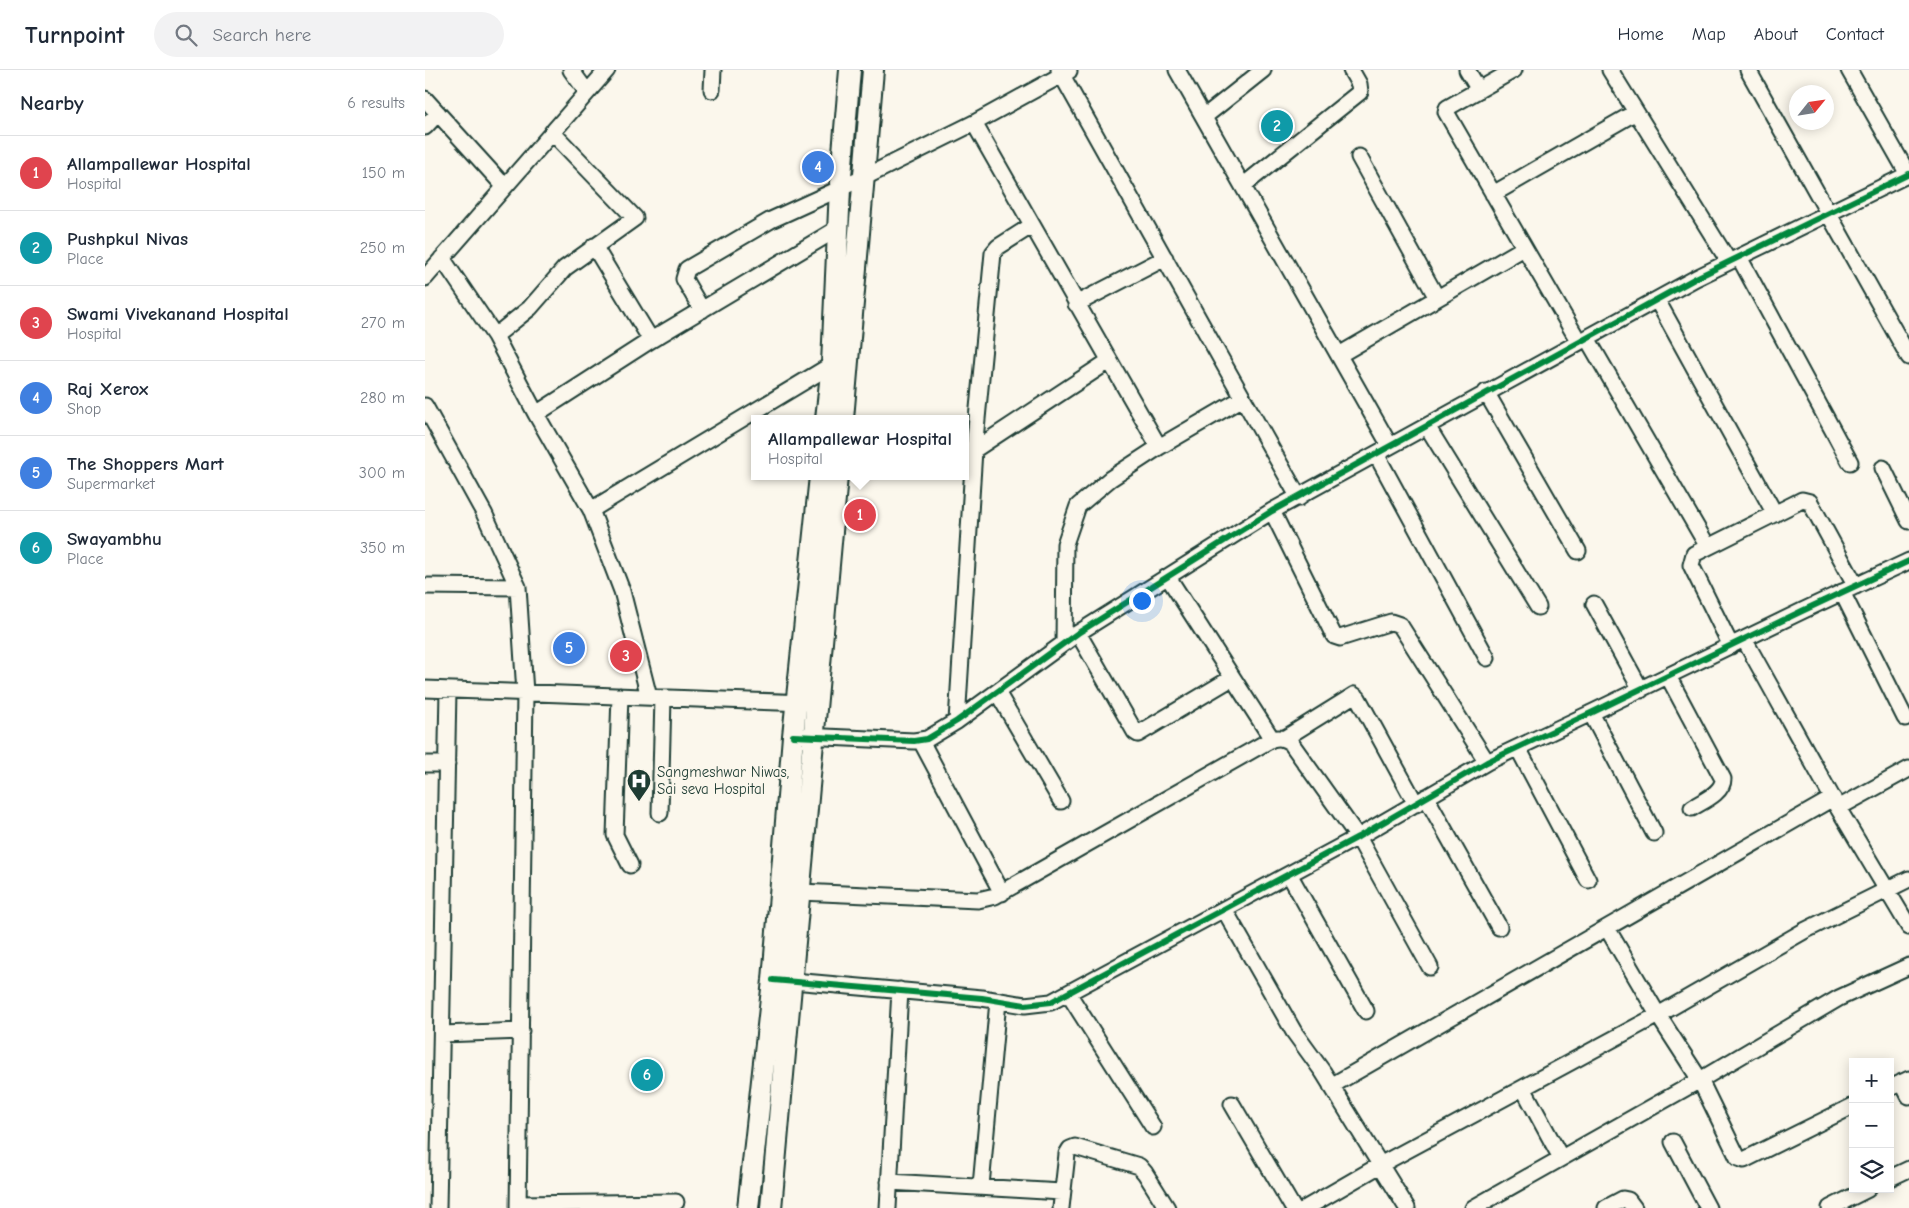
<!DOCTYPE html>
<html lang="en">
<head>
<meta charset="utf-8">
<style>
	body { margin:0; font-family:"Comic Neue",sans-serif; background:#f2f2f3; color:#1f2937 }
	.controls { position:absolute; right:15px; bottom:15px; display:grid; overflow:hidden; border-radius:0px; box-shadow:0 2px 12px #0003 }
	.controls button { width:45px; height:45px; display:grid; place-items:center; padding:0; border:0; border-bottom:1px solid #e0e1e3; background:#fff; color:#1f2937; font:25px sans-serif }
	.compass { position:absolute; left:1364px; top:15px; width:45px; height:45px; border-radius:50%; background:#fff; box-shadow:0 2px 12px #0003; rotate:60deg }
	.you { position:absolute; left:716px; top:530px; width:18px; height:18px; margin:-12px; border:4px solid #fff; border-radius:50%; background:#1a73e8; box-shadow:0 0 0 8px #1a73e833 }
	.badge { display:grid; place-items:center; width:32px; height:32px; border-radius:50%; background:#2563eb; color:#fff; font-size:16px; font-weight:700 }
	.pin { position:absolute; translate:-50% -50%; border:2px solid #fff; box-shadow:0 1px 5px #0006 }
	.popup { position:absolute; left:326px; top:345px; width:218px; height:65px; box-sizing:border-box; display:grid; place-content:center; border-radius:0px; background:#fff; filter:drop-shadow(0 1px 4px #0005); font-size:16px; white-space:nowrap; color:#747a83 }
	.popup b { font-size:19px; color:#1f2937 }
	.popup::after { content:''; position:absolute; left:50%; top:100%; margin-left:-10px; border:10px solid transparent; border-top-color:#fff }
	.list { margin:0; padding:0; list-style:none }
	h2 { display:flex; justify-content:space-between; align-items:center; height:65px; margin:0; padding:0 20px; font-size:21px }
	h2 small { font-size:16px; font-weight:400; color:#747a83 }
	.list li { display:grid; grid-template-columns:32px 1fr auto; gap:15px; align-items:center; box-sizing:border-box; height:75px; padding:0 20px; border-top:1px solid #e0e1e3 }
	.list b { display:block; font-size:19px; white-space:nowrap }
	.list p { margin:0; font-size:16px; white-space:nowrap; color:#747a83 }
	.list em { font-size:16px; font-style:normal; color:#747a83 }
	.icon { flex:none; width:28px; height:28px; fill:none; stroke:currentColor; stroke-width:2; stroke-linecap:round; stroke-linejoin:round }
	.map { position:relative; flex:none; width:1484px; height:1138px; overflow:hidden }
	header { display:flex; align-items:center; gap:30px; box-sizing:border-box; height:70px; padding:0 25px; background:#fff; border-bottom:1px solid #e0e1e3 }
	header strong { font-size:24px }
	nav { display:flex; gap:28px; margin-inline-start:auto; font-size:18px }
	.search { width:350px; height:45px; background:#f2f2f3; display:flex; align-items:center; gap:12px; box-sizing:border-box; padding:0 18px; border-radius:28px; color:#747a83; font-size:19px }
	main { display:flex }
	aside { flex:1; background:#fff }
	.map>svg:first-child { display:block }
</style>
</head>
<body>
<header>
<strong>Turnpoint</strong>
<div class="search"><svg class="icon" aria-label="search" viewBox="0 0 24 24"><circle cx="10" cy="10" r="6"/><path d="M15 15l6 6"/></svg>Search here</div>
<nav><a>Home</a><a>Map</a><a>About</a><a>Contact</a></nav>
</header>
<main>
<aside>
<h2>Nearby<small>6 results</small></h2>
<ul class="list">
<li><span class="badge" style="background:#e0444e">1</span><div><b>Allampallewar Hospital</b><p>Hospital</p></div><em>150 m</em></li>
<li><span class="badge" style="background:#0f9aa8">2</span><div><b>Pushpkul Nivas</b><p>Place</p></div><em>250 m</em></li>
<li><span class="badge" style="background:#e0444e">3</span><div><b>Swami Vivekanand Hospital</b><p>Hospital</p></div><em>270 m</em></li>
<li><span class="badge" style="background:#3f7fe0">4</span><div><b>Raj Xerox</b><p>Shop</p></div><em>280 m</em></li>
<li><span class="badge" style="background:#3f7fe0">5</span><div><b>The Shoppers Mart</b><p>Supermarket</p></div><em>300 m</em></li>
<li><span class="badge" style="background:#0f9aa8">6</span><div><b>Swayambhu</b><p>Place</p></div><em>350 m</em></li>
</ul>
</aside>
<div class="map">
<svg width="1484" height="1138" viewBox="0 0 1484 1138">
	<rect width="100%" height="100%" fill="#fbf7ec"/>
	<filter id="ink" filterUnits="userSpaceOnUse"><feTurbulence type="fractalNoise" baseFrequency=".02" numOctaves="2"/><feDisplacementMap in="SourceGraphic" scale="10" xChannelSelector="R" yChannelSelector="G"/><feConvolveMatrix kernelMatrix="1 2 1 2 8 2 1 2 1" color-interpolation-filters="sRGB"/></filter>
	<g filter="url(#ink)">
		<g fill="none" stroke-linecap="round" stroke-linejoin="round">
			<defs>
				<path id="minor" d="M146,0L162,22
					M634,0L874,428
					M752,0L965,376
					M1042,0L1054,20
					M1089,0L1022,38L1021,42L1154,272
					M1185,0L1304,192
					M1323,0L1484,287
					M1424,0L1484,106
					M287,20L288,0
					M0,29L79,116
					M779,47L838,0
					M549,53L734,377
					M0,57L13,43
					M934,87L1012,228
					M819,115L935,22L934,14L926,0
					M1068,124L1211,42
					M169,176L226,270
					M1314,187L1425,392
					M17,188L70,266L111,344L166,440L197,521L224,627
					M0,208L182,0
					M1232,230L1350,444
					M651,234L740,188
					M277,240L259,209L262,199L346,150L438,108L549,53L644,1
					M70,266L105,238L140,198L210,148L127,62
					M1162,268L1283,477
					M914,285L1099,178
					M1061,322L1153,481
					M0,336L59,443L93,517L100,623L93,1138
					M111,344L226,270L412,159
					M1002,356L1113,537
					M542,380H549L684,291
					M951,384L1062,588
					M1458,398L1484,451
					M166,440L413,291
					M847,441L909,566L915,568L966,552L975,555L1062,692
					M743,507L847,669
					M0,516L93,517
					M1417,522L1480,648
					M1169,534L1216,620
					M653,563L710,662L713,664L807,608
					M1319,569L1413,738L1484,857
					M639,573L640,474L653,436L685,409L734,377L818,328
					M1306,576L1266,495L1269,484L1377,430L1385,432L1431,516
					M1243,606L1298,709C1298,723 1278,731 1267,738
					M0,619L382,633
					M572,622L636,731
					M195,626L190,765L205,795
					M1166,643L1229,763
					M532,651L549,380L568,183L573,177L606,156
					M378,666L489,671L502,669L532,651L653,563L847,441L1271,208L1484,104
					M860,668L929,625L933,628L991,734
					M496,671L577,823
					M1093,678L1163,810
					M0,694H22
					M1001,727L1074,857
					M1413,738L1484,699
					M235,743L238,628
					M864,804L941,941
					M375,822L553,830L570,826L847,669C855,667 859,668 866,673L933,767L1005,897
					M799,839L869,962L898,1002L982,1138
					M1182,858L1233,945L1275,1010L1313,1088L1319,1090L1428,1036
					M357,910L557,928L600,935L626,932L933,767L1062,692L1166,643L1377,541L1484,491
					M643,923L728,1057
					M17,964L96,961
					M1477,1012L1484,1026
					M906,1016L1408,728
					M1098,1018L1136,1088
					M1465,1018L1484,1009
					M807,1034L868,1138
					M1248,1072L1283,1138
					M1465,1108L1484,1099
					M464,1112L637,1122
					M556,1116L573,931
					M93,1134L251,1132
					M13,1138L23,620
					M463,1138L475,920
					M636,1138L642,1084L645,1079L650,1077L714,1096L720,1103L742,1138
					M881,1138L964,1090L1233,945L1379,861L1484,809
					M1048,1138L1275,1010L1414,928L1484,896
					M1181,1138L1198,1129L1203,1130L1209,1138
					M1405,1138L1443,1119"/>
				<path id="major" d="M401,349L407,294L415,118L425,0
					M418,349L448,0
					M323,1138L348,910L368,666L395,406
					M346,1138L412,406"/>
			</defs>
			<use href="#minor" stroke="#1f3d34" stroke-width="19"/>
			<use href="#major" stroke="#1f3d34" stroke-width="24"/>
			<use href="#minor" stroke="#fbf7ec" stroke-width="15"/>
			<use href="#major" stroke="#fbf7ec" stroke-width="20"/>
			<defs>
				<path id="cycleway" d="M368,666L489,671L502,669L532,651L653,563L847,441L1271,208L1484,104
					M348,910L557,928L600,935L626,932L933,767L1062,692L1166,643L1377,541L1484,491"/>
			</defs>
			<use href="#cycleway" stroke="#fbf7ec" stroke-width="9"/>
			<use href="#cycleway" stroke="#00873e" stroke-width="6"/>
		</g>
	</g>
	<defs>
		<symbol id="hospital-pin" viewBox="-11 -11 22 30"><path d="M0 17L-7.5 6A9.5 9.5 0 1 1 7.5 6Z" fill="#1f3d34" stroke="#fbf7ec"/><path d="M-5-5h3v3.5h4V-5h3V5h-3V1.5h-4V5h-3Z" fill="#fff"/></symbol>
	</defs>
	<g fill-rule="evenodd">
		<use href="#hospital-pin" x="200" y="697" width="28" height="38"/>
	</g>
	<g text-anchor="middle" stroke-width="4" stroke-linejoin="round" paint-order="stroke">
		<g font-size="15" fill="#1f3d34" stroke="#fbf7ec" text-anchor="start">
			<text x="232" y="707">Sangmeshwar Niwas,<tspan x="232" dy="17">Sai seva Hospital</tspan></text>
		</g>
	</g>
</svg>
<div class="controls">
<button>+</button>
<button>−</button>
<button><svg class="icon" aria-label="layers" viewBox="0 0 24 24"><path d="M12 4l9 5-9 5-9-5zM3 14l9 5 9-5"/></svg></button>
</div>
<svg class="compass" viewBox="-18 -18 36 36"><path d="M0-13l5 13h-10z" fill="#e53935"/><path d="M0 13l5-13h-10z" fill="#747a83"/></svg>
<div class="you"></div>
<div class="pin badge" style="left:435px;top:445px;background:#e0444e">1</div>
<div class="popup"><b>Allampallewar Hospital</b>Hospital</div>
<div class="pin badge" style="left:852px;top:56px;background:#0f9aa8">2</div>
<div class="pin badge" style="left:201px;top:586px;background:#e0444e">3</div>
<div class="pin badge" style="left:393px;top:97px;background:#3f7fe0">4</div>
<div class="pin badge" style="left:144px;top:578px;background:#3f7fe0">5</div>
<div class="pin badge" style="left:222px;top:1005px;background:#0f9aa8">6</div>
</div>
</main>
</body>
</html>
